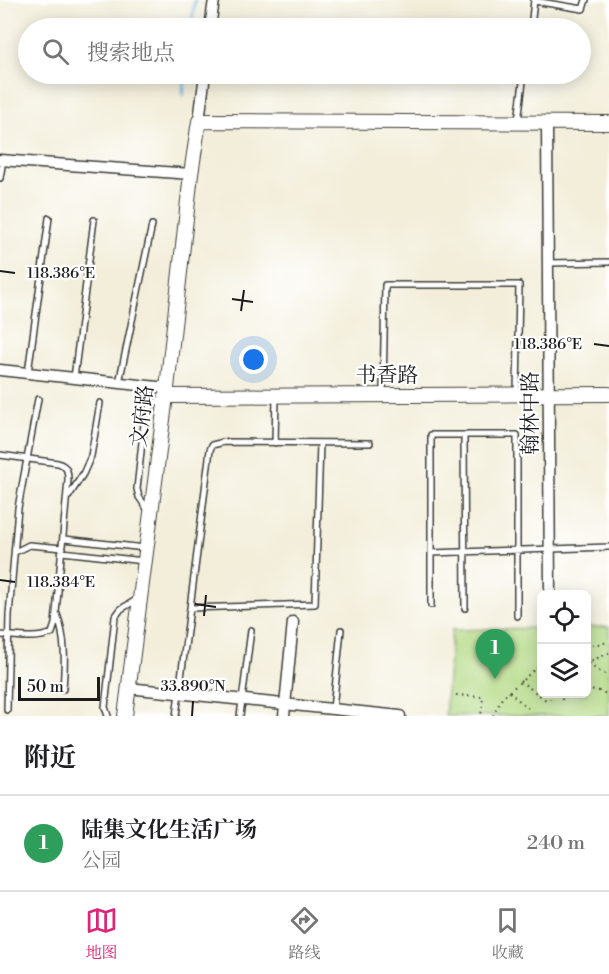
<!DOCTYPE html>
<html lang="zh">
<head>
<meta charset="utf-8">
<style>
	body { margin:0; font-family:"Libre Bodoni","Noto Serif SC",serif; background:#f6f6f6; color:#202124 }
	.controls { position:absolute; right:18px; bottom:18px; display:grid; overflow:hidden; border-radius:9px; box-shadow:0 3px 15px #0003 }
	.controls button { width:54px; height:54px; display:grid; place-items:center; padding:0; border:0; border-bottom:2px solid #e0e0e0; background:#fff; color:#202124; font:30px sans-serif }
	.scale { position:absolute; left:18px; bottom:15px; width:82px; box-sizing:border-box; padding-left:6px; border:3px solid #1c1c1c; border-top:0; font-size:16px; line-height:21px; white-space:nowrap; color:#1c1c1c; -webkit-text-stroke:4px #fff; paint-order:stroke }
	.you { position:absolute; left:254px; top:360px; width:21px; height:21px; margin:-15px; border:4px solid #fff; border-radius:50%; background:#1a73e8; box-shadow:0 0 0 9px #1a73e833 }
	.badge { display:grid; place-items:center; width:39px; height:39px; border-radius:50%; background:#db2777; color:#fff; font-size:20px; font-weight:700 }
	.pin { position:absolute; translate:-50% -50px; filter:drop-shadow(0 2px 3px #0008) }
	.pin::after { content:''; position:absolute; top:32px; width:21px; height:18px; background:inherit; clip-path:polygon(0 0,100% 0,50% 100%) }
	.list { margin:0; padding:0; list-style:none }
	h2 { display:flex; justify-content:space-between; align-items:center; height:78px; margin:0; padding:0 24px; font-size:26px }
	h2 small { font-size:20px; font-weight:400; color:#757577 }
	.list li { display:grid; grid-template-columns:39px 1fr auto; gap:18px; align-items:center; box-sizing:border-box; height:96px; padding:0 24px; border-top:2px solid #e0e0e0 }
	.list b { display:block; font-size:22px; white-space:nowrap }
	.list p { margin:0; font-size:20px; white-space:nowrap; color:#757577 }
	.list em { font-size:20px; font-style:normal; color:#757577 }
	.icon { flex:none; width:33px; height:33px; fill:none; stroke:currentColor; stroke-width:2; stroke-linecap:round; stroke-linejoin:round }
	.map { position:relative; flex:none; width:609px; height:716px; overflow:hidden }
	.search { position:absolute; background:#fff; box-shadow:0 3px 15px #0003; left:18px; right:18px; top:18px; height:66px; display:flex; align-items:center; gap:15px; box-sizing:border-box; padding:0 21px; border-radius:33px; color:#757577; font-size:22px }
	.sheet { height:174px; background:#fff }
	nav { display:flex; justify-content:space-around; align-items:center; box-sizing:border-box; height:84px; border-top:2px solid #e0e0e0; background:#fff; font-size:16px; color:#757577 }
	nav a { display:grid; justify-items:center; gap:3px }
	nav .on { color:#db2777 }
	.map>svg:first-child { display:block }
</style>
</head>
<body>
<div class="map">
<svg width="609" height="716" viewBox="0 0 609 716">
	<rect width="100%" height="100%" fill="#fff"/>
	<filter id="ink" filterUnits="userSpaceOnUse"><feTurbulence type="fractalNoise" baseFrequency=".0167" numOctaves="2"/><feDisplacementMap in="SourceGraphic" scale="12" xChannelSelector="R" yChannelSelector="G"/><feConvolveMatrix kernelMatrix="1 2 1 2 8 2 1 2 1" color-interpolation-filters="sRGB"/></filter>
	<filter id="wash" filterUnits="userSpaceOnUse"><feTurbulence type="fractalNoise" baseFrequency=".008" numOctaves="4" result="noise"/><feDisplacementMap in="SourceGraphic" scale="24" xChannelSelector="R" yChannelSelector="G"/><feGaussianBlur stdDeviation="1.35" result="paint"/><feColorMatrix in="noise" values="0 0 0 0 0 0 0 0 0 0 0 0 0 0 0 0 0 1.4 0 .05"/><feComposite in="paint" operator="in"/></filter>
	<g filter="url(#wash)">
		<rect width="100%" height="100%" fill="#f3eeda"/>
		<path fill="#b2d983" stroke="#677a50" stroke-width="1.5" d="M587,627H609V716H445L452,630L541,628L542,694H586Z"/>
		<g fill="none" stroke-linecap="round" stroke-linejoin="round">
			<path stroke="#6eb5e5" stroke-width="3" d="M191,28L195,0
				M183,95L185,74"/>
		</g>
	</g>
	<g filter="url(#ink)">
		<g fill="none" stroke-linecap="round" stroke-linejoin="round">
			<defs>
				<path id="service" d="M534,1L583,9L586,0
					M531,28L534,0
					M518,121L524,74
					M0,178L3,160
					M548,263L609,262
					M28,373L49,218
					M74,378L94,220
					M119,383L152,225
					M383,393L385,285H519L517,393
					M464,435L465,608
					M275,443L276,397
					M0,455L58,463C67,466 68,471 68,480L55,624L52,633C37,640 16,636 0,635
					M69,496L83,474L91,456L100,403
					M148,510L139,497L137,489L145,414L151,405L164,397
					M64,539L145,548
					M15,552L29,545L63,548
					M62,552L144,561
					M431,553L609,547
					M431,605V435H517V616
					M190,608L210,450L212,445L224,442L370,443
					M57,614C66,639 65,662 63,689
					M333,709L341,630
					M7,710L9,615L18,508L38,399
					M108,716L105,707L115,617L121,609L138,599
					M176,716L190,608L315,604L320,443
					M240,716L251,630"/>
				<path id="minor" d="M210,28L214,0
					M199,121L205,74
					M547,123L550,594
					M0,160L191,174
					M0,370L167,388
					M128,688L400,716
					M284,716L293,622"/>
				<path id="tertiary" d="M166,396L609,394
					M125,716L167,388L191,174L199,121L609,123"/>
			</defs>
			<use href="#service" stroke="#3c3c38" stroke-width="8"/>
			<use href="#minor" stroke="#3c3c38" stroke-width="13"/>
			<use href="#tertiary" stroke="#3c3c38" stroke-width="16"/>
			<path stroke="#3c3c38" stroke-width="2" stroke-dasharray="1.5 4.5" stroke-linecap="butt" d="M586,646L609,642
				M586,658L595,669L609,676
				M586,663L609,653
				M520,681L546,700
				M586,690L600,691L609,695
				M509,692L528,708
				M456,695L483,697L481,716
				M550,700V694
				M562,700V694
				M493,716L502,698L542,663"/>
			<use href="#service" stroke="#fff" stroke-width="5"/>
			<use href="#minor" stroke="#fff" stroke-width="10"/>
			<use href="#tertiary" stroke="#fff" stroke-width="14"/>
		</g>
	</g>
	<path fill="none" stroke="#1c1c1c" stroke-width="2" d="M0,271L15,273M232,299L253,302M241,311L244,290M594,344L609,346M0,580L15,582M195,604L216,607M204,616L206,595M192,716L193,701"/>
	<g text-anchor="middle" stroke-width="4.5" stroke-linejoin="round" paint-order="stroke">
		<g font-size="21" fill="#1c1c1c" stroke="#fff">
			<text x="387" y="382">书香路</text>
			<text transform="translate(530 413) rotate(-90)" y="7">翰林中路</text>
			<text transform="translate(142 416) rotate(-83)" y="7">文府路</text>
		</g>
	</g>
	<g font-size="15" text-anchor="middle" fill="#1c1c1c" stroke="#fff" stroke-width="4.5" stroke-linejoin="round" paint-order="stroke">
		<text x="61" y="278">118.386°E</text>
		<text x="548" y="349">118.386°E</text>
		<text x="61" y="587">118.384°E</text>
		<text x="193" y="691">33.890°N</text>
	</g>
</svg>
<div class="controls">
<button><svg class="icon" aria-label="locate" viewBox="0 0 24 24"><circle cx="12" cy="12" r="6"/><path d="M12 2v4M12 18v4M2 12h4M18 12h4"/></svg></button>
<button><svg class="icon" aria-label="layers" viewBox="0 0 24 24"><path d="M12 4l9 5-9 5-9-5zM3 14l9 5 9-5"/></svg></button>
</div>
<div class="scale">50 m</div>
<div class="you"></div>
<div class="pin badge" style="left:495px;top:679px;background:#2e9e5b">1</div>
<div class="search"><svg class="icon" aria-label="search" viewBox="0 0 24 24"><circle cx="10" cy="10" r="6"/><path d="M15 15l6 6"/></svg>搜索地点</div>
</div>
<section class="sheet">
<h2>附近<small></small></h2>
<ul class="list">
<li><span class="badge" style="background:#2e9e5b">1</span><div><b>陆集文化生活广场</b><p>公园</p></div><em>240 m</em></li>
</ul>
</section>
<nav>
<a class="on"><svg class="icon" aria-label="map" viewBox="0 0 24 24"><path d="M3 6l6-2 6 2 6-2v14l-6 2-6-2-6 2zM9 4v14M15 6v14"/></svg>地图</a>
<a><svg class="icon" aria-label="directions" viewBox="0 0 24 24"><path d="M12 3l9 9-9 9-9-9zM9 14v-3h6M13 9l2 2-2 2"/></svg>路线</a>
<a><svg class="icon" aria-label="saved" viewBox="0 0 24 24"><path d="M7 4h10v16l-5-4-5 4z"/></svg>收藏</a>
</nav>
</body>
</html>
